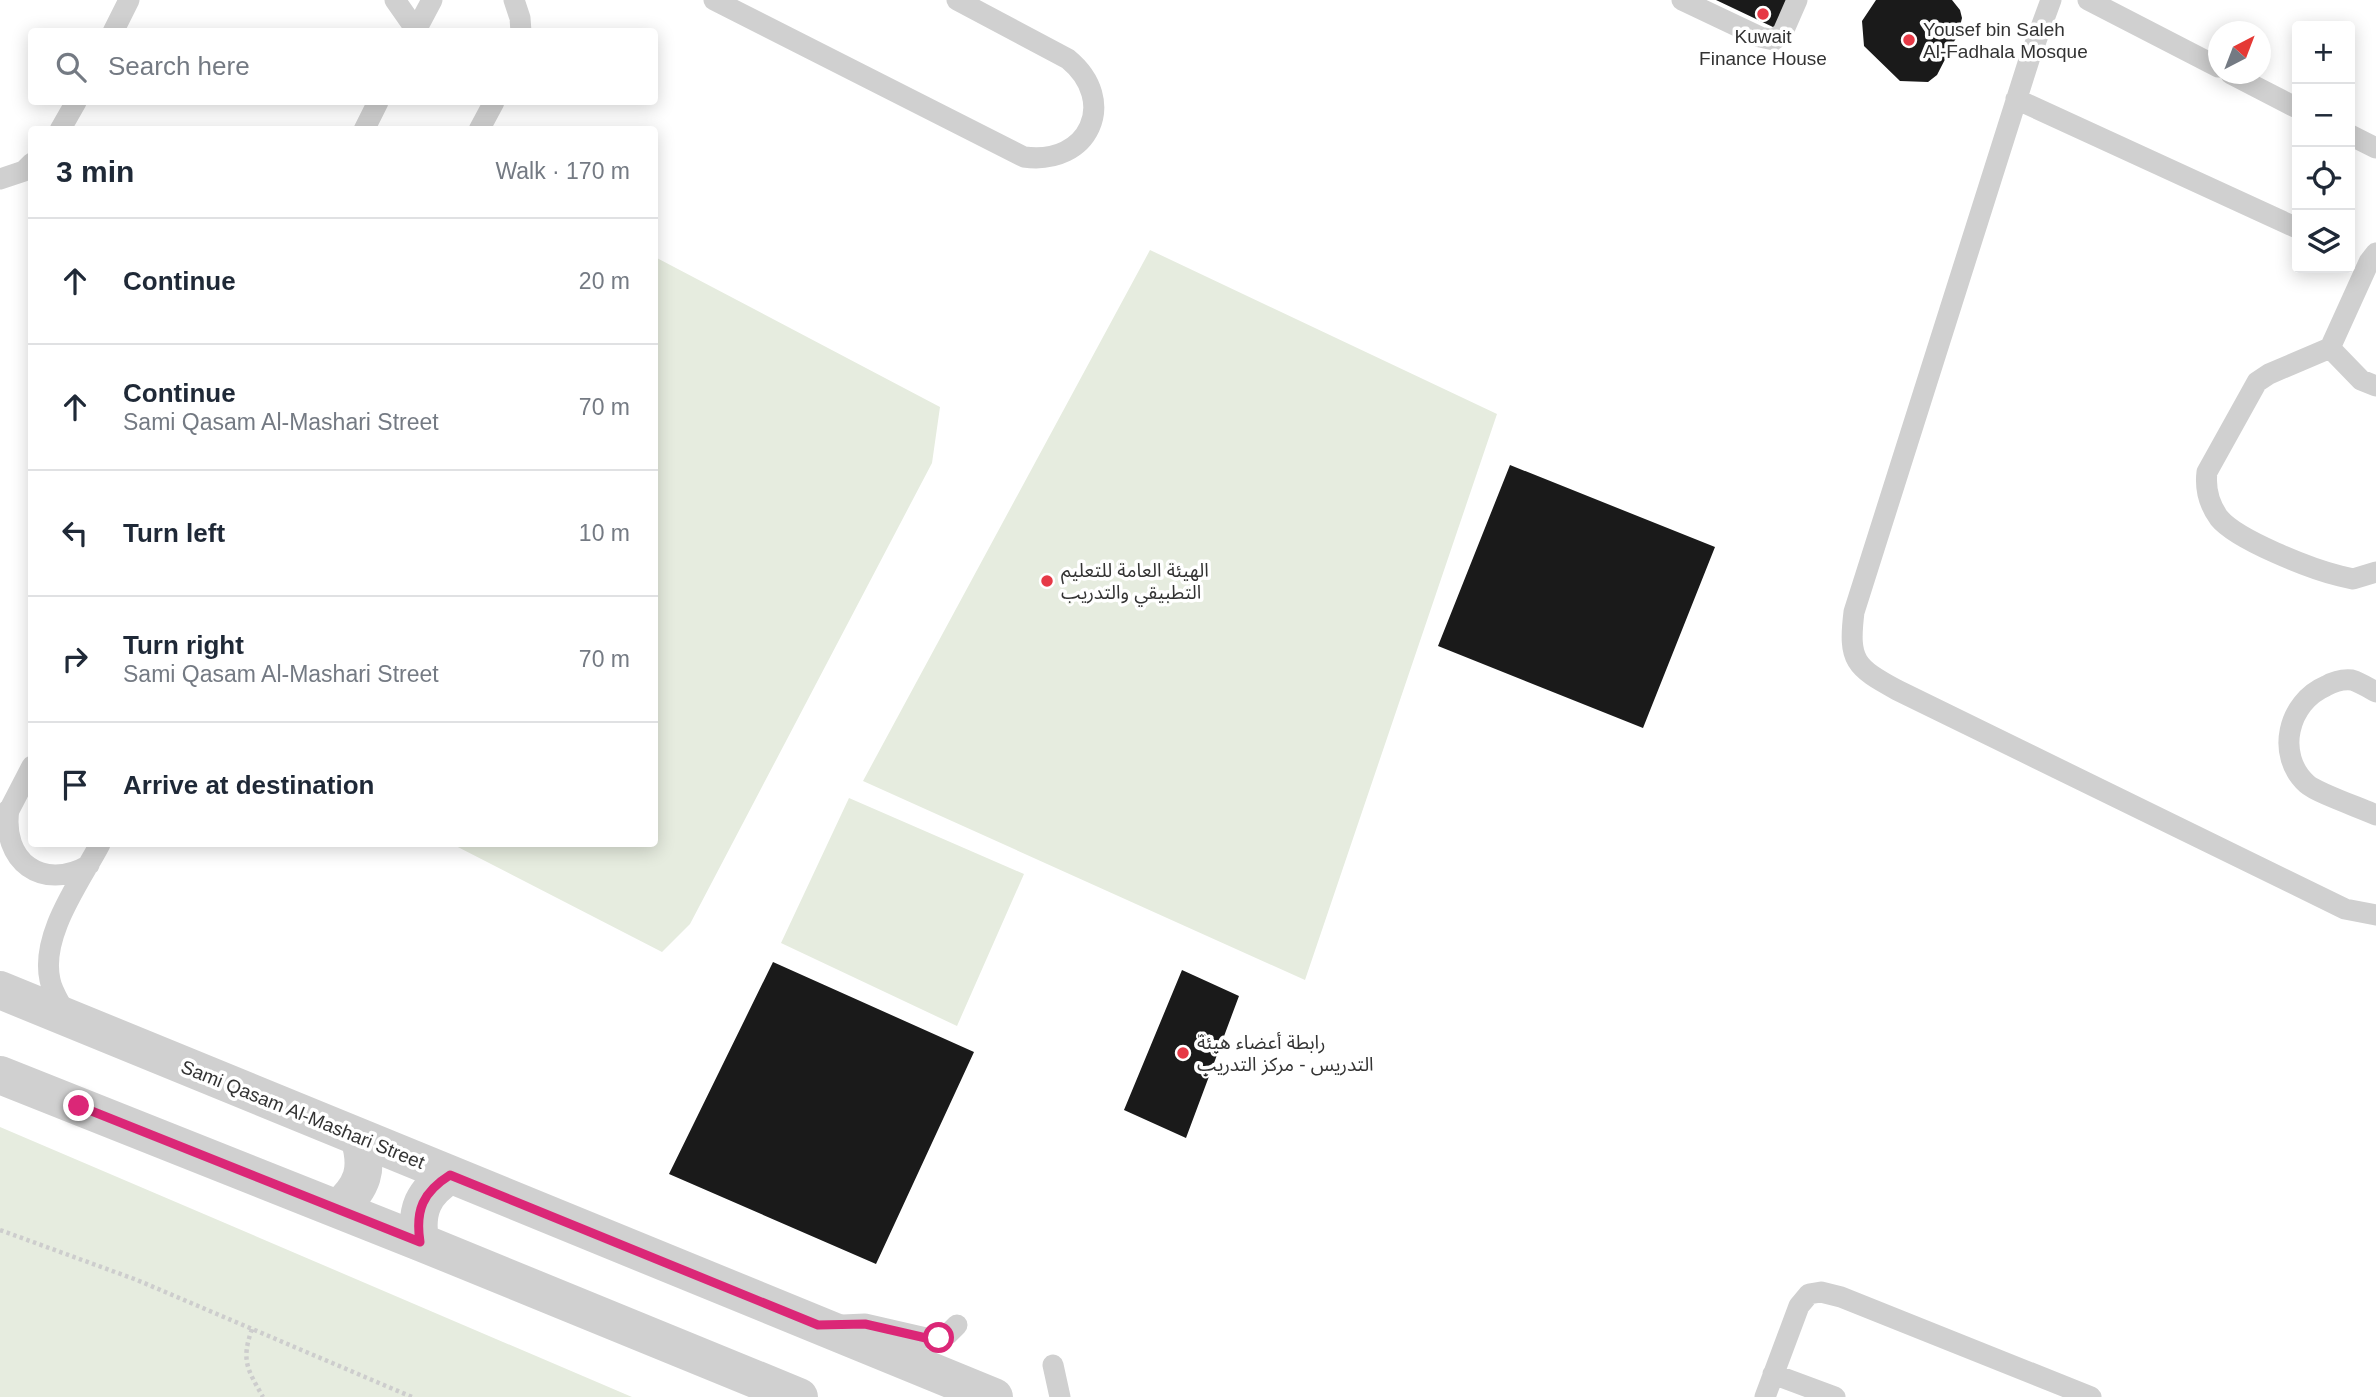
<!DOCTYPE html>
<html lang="en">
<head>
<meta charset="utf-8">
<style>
	body { margin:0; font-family:Helvetica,"Noto Sans Arabic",sans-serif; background:#f2f2f3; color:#1f2937 }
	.controls { position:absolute; right:21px; top:21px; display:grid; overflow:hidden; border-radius:7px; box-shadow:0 4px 18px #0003 }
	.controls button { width:63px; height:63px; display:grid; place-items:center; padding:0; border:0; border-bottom:2px solid #e0e1e3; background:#fff; color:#1f2937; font:35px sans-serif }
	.compass { position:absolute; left:2208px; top:21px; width:63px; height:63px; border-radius:50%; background:#fff; box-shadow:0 4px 18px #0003; rotate:42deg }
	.stop { position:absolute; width:21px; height:21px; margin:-16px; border:5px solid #db2777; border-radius:50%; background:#fff }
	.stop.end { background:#db2777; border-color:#fff; box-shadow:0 2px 7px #0008 }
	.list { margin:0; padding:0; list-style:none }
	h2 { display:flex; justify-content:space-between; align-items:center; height:91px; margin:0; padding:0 28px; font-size:30px }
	h2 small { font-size:23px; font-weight:400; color:#747a83 }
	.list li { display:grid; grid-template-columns:46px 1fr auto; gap:21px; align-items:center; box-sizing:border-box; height:126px; padding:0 28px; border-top:2px solid #e0e1e3 }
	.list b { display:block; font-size:26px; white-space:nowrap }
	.list p { margin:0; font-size:23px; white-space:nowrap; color:#747a83 }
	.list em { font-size:23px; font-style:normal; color:#747a83 }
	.icon { flex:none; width:38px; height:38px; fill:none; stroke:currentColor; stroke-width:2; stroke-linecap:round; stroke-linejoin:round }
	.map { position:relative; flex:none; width:2376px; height:1397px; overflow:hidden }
	.search { position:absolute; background:#fff; box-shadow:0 4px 18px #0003; left:28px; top:28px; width:630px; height:77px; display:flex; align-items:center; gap:18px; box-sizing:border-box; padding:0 24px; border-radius:7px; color:#747a83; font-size:26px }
	.panel { position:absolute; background:#fff; box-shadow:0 4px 18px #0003; left:28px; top:126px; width:630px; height:721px; border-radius:7px }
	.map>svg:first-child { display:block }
</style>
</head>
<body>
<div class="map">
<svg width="2376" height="1397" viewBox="0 0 2376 1397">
	<rect width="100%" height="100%" fill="#fff"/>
	<path fill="#e6ecdf" d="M1150,250L1497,414L1305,980L863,781Z
		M655,257L940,407L932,463L690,924L662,952L452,844H654Z
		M849,798L1024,874L957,1026L781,943Z
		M0,1127L632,1397H0Z"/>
	<path fill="#1a1a1a" d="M1716,0H1787L1775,28Z
		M1876,0H1952L1960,10L1962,18L1958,34L1937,75L1928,82L1900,81L1864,46L1862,21Z
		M1510,465L1715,547L1643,728L1438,646Z
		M773,962L974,1052L876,1264L669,1174Z
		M1182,970L1239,996L1186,1138L1124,1110Z"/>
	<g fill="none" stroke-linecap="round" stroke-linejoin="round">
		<path stroke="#cdcdcd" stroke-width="4.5" stroke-dasharray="3.5 3.5" stroke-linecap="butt" d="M0,1230L137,1280L412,1397
			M252,1329C241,1360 247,1369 263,1397"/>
		<path stroke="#d0d0d0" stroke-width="21" d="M395,0L416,30
			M514,0L520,18L521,32
			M714,0L1024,157C1089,166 1119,101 1068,59L957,0
			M1682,0L1760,37L1774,40L1783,32L1797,0
			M2051,0L2029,60L1854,612C1848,661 1855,667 1897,690L2345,909L2376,915
			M2088,0L2218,67
			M113,32L129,0
			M415,32L432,0
			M2231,74L2297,108
			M2016,99L2297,228
			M60,130L76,102
			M364,130L378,102
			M479,130L494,102
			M2350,135L2376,148
			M0,179L24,171L32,163
			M2376,253L2369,262L2330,348L2361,380L2376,386
			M2330,348L2269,374L2257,382L2207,472C2205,488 2209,504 2219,518C2237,540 2311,569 2340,576L2353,579L2376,572
			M2376,692C2369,688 2359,682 2352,680C2343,679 2333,682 2326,686C2288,702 2275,755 2307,784C2317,793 2361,808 2376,815
			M9,809C1,861 42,892 89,865
			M4,820L32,766
			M66,1015C61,1004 52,992 50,980C40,935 80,882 100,844
			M843,1325L865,1324L926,1338H939L948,1334L957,1325
			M1053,1365L1060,1397
			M1773,1374L1835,1397
			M1765,1397L1799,1306L1809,1294L1821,1292L1841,1297L2091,1397"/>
		<path stroke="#d0d0d0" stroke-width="38" d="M0,990L994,1397
			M0,1075L420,1242L799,1397
			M338,1209C363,1187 369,1169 359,1137
			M420,1242C415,1210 423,1192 450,1175"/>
	</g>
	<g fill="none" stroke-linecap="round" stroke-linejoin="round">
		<path stroke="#db2777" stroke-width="9" d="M79,1106L420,1242C415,1210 423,1192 450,1175L818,1325L865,1324L926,1338H939"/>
	</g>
	<g fill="#e63946" stroke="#fff" stroke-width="2.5">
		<circle cx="1763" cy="14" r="7"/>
		<circle cx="1909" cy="40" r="7"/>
		<circle cx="1047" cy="581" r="7"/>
		<circle cx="1183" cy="1053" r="7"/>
	</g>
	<g text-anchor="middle" stroke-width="7" stroke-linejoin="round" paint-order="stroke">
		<g font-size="19" fill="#333" stroke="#fff" text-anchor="start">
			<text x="1923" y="36">Yousef bin Saleh<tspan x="1923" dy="22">Al-Fadhala Mosque</tspan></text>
			<text x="1763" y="43" text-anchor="middle">Kuwait<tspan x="1763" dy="22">Finance House</tspan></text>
			<text x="1061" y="577">الهيئة العامة للتعليم<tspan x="1061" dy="22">التطبيقي والتدريب</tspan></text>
			<text x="1197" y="1049">رابطة أعضاء هيئة<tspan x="1197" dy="22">التدريس - مركز التدريب</tspan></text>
		</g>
		<g font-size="19" fill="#333" stroke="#fff">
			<text transform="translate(303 1114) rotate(22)" y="7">Sami Qasam Al-Mashari Street</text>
		</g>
	</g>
</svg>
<div class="controls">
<button>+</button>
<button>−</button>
<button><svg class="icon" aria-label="locate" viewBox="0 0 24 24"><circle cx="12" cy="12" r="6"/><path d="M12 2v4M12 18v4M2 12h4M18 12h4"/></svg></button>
<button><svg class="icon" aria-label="layers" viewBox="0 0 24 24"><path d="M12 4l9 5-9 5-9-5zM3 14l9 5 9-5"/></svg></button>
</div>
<svg class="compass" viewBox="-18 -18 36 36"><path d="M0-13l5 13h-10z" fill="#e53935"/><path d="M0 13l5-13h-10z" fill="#747a83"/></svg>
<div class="stop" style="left:939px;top:1338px"></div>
<div class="stop end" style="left:79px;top:1106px"></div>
<div class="search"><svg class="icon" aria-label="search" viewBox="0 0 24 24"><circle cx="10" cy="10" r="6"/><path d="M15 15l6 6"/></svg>Search here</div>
<section class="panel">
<h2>3 min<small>Walk · 170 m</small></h2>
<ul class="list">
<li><svg class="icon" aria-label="ahead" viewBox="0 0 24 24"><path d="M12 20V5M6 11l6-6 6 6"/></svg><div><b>Continue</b></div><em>20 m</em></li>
<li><svg class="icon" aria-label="ahead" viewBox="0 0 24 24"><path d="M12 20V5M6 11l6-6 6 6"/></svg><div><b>Continue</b><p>Sami Qasam Al-Mashari Street</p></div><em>70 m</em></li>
<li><svg class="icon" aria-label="left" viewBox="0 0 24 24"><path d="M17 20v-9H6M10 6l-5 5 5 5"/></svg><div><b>Turn left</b></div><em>10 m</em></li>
<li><svg class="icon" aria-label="right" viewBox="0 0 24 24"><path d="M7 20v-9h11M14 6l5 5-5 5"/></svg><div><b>Turn right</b><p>Sami Qasam Al-Mashari Street</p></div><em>70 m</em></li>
<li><svg class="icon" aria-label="arrive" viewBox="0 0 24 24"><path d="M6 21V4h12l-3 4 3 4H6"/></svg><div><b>Arrive at destination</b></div></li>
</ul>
</section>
</div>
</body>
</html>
